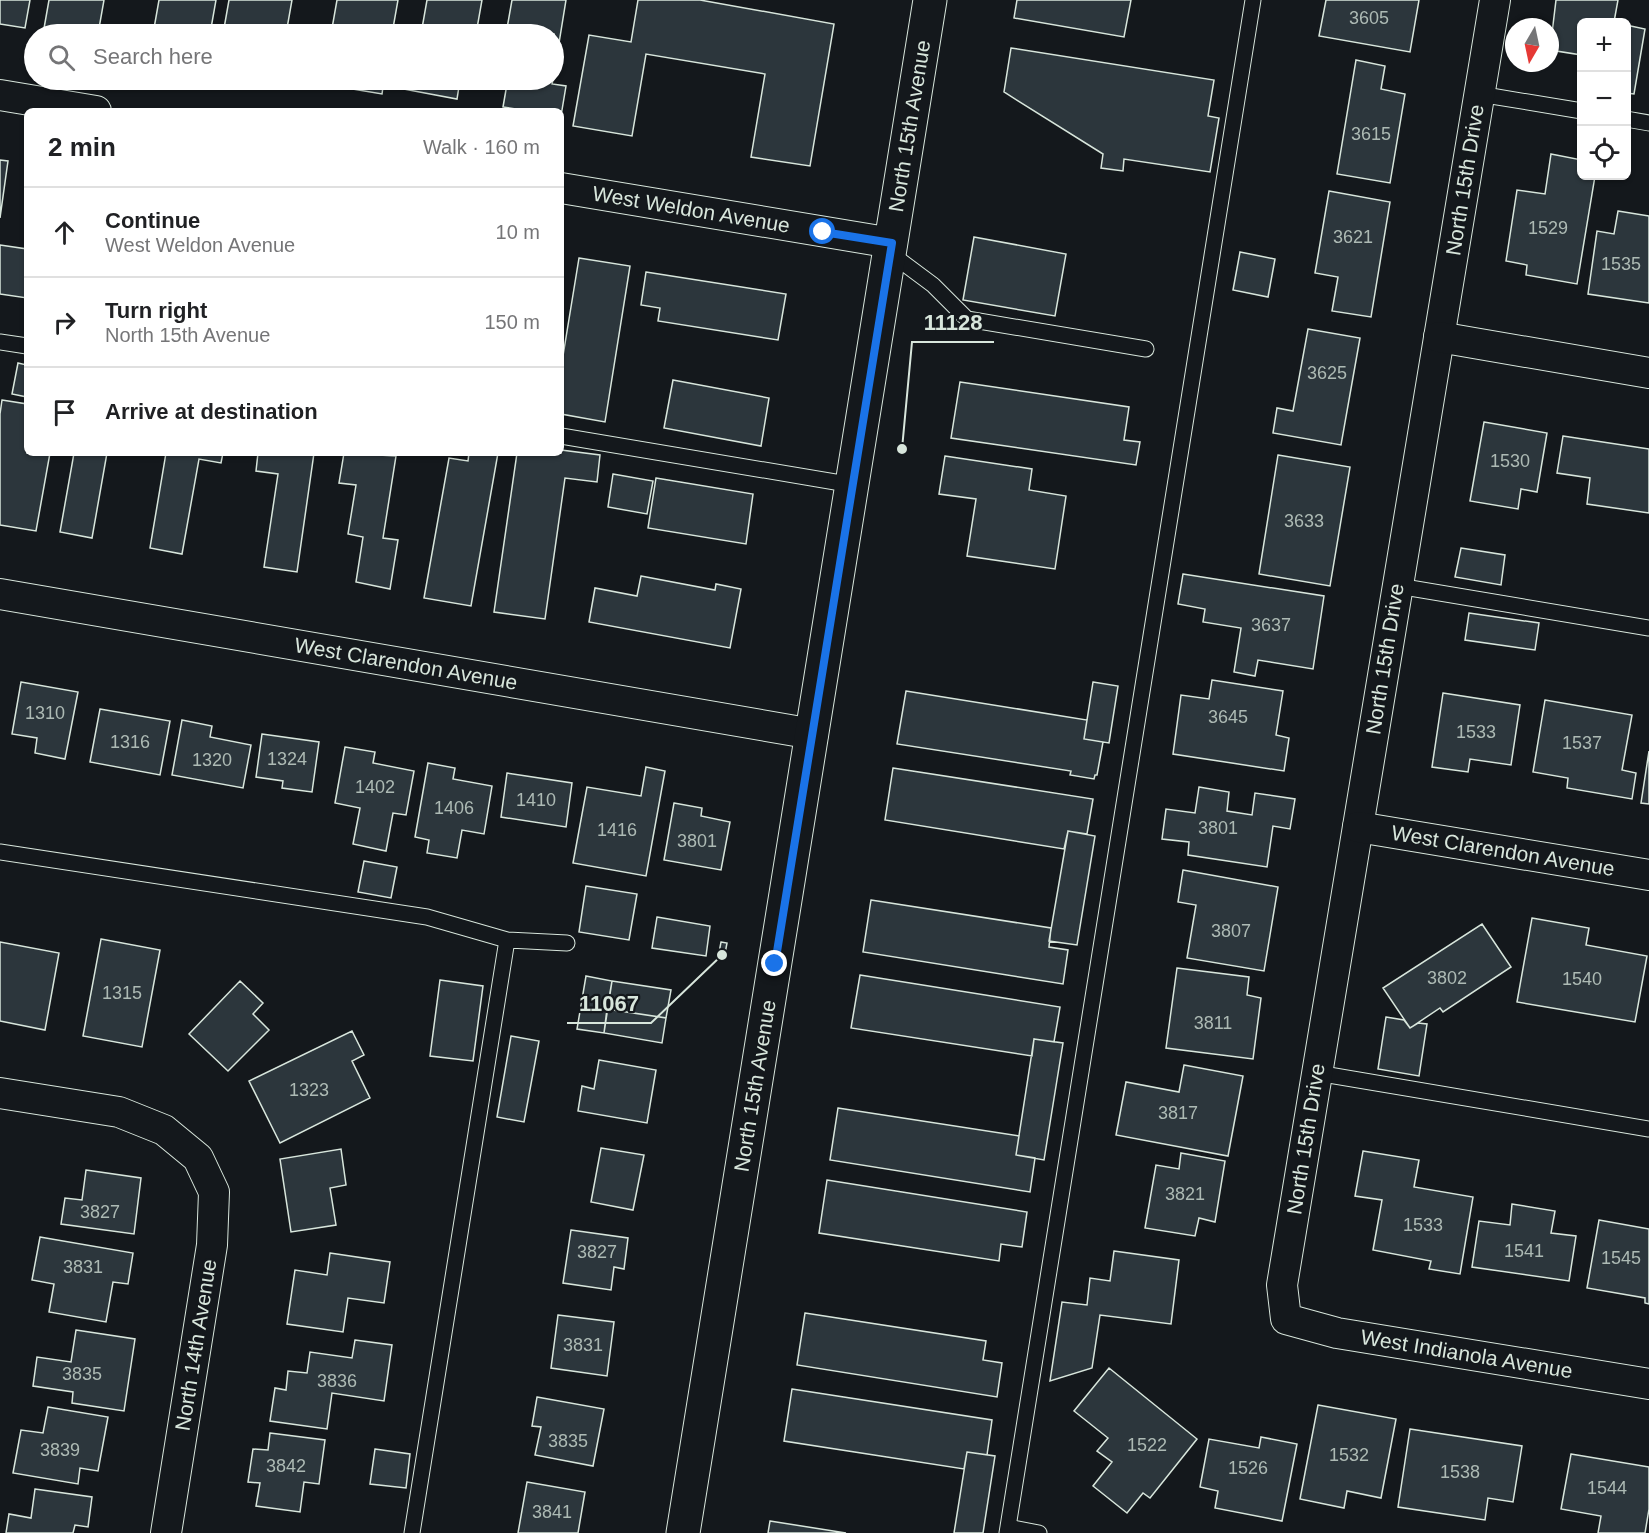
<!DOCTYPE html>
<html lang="en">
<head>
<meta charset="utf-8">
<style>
	body { margin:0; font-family:Arial,sans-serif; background:#f2f2f2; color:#202124 }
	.controls { position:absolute; right:18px; top:18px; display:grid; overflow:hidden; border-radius:9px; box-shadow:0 2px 4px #0004 }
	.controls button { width:54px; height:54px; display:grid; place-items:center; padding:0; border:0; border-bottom:2px solid #e0e0e0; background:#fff; color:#202124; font:30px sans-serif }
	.compass { position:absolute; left:1505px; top:18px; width:54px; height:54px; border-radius:50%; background:#fff; box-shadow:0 2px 4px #0004; rotate:189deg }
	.stop { position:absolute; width:18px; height:18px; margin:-14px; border:4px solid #1a73e8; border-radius:50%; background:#fff }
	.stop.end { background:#1a73e8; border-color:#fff; box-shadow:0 2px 6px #0008 }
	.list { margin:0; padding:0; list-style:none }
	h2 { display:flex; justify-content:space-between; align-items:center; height:78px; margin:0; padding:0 24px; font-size:26px }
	h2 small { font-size:20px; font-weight:400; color:#757577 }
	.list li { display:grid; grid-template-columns:39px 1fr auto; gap:18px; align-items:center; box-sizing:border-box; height:90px; padding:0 24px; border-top:2px solid #e0e0e0 }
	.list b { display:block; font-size:22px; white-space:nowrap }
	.list p { margin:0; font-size:20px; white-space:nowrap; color:#757577 }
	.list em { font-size:20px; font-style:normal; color:#757577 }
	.icon { flex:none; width:33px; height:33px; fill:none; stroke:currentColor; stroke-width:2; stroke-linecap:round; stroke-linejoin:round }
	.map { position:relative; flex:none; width:1649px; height:1533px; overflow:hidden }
	.search { position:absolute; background:#fff; box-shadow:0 2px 4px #0004; left:24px; top:24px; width:540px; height:66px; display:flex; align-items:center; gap:15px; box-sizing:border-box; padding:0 21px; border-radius:33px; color:#757577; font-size:22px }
	.panel { position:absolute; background:#fff; box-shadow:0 2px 4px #0004; left:24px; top:108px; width:540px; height:348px; border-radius:9px }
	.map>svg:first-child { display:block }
</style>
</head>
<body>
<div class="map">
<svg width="1649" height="1533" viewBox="0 0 1649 1533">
	<rect width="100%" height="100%" fill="#14181c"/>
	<path fill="#2c363c" stroke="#d8e6dc" stroke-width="1.5" d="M0,0H30L25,28L0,24Z
		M49,0H104L98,34H43Z
		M159,0H216L210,34H153Z
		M229,0H292L286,34H223Z
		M337,0H398L392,34H331Z
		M427,0H482L476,34H421Z
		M512,0H566L554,74V34H506Z
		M638,0H700L834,24L810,166L751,157L765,74L646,54L632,136L573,126L589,35L631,42Z
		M1017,0H1131L1124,37L1014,18Z
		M1326,0H1419L1410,52L1319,36Z
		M1556,0H1618L1614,22H1582V55L1550,50Z
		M1626,25L1645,29L1634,94L1626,93Z
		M1011,48L1214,80L1208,116L1219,118L1210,172L1124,159L1123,171L1101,168L1103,154L1004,92Z
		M1356,60L1385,66L1381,89L1405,94L1390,183L1337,174Z
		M323,80H384L382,94L323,84Z
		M400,80H460L457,99L398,88Z
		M498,80H553L552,84L566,86L561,116V111H528L503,107L507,84L497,82Z
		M1551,154L1582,160V176H1595L1577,284L1526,275L1527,265L1506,261L1517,190L1545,194Z
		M0,160L8,161L0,218Z
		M1329,191L1390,202L1371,317L1332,311L1338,277L1315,273Z
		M1618,211L1649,216V303L1588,294L1597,231L1614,234Z
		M974,237L1066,254L1055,316L963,300Z
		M0,245L27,249V298L0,294Z
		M1240,252L1275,259L1268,297L1233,290Z
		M579,258L630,266L605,422L561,414V368Z
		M646,272L786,294L778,340L658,321L660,308L641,305Z
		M1308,329L1360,338L1341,445L1273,433L1277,408L1293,411Z
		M18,363L27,365V397L12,394Z
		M673,380L769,398L761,446L664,428Z
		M960,382L1129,407L1124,440L1140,442L1136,465L951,438Z
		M2,400L27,404V453H50L36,531L0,525V414Z
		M1484,422L1547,433L1537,492L1521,489L1518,509L1470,501Z
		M1563,436L1649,449V513L1587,504L1590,478L1557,473Z
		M561,450L600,455L597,482L565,478L545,619L494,612L517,453H561Z
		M74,453H107L92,538L60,532Z
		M166,453H223L221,463L199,459L182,554L150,548Z
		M258,453H314L297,572L264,567L278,474L256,471Z
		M344,453L396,456L383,538L398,540L390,589L356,582L363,537L348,534L356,485L339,483Z
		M469,453H498L471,606L424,598L449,458L468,461Z
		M1278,455L1350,467L1330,586L1259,574Z
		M945,456L1032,469L1029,490L1066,496L1055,569L967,556L976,499L939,494Z
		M613,474L653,481L647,514L608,507Z
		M656,478L753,494L746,544L648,528Z
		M1461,548L1505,555L1501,585L1455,577Z
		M1183,574L1324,596L1313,669L1258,660L1255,676L1234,672L1241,628L1203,622L1205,609L1178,604Z
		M641,576L715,590L716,584L741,589L730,648L589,622L595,588L637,596Z
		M1469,613L1539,623L1535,650L1465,640Z
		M1212,680L1283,691L1276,735L1289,738L1284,771L1173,754L1181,695L1209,699Z
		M21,682L78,692L65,759L35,753L37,738L12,734Z
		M1093,682L1118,686L1109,743L1084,739Z
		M906,691L1087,720L1084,739L1103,742L1097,775H1095L1094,779L1070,775L1071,771L897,744Z
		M1443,693L1520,705L1511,765L1470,759L1468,772L1432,767Z
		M1545,700L1632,715L1622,770L1636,773L1632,799L1567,788L1568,778L1533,772Z
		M100,709L170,721L160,775L90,762Z
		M182,720L212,726L210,737L251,745L243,788L172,775Z
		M262,734L319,742L312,792L282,788L283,781L256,777Z
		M345,747L375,752L373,763L414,771L406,815L393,813L386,851L353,844L360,808L335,803Z
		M1649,751V804L1641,803Z
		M428,763L455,768L453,779L492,786L484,834L462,830L457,858L427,853L429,840L415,837Z
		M646,767L665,771L646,876L573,863L587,787L641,796Z
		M893,768L1093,799L1087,834L1068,831L1064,849L885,820Z
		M507,773L572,783L566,827L501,817Z
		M1199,787L1229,792L1227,811L1252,815L1255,793L1295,799L1290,829L1273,826L1267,867L1188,855L1189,842L1162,839L1166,809L1195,813Z
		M674,803L702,808L701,816L730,822L721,870L664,860Z
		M1068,831L1095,836L1077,945L1049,941Z
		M364,861L397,867L391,898L358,892Z
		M1183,870L1278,887L1264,971L1187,958L1196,905L1178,902Z
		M586,886L637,894L629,940L579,932Z
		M871,900L1051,928L1049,947L1068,950L1063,984L863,952Z
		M657,917L710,926L706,956L652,948Z
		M1532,918L1589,928L1586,945L1647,956L1635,1022L1517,1002Z
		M1482,924L1511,967L1443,1012L1440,1008L1410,1028L1383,988Z
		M101,939L160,950L142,1047L83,1036Z
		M0,942L59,953L45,1030L0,1021Z
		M721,942L727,943L724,959L718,958Z
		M1177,968L1249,977L1247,995L1261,998L1253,1059L1166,1048Z
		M860,975L1060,1007L1054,1042L1034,1039L1032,1056L851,1028Z
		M586,976L612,981L604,1033L577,1029Z
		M440,980L483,986L473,1061L430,1056Z
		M240,981L263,1003L253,1014L269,1030L228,1071L189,1034Z
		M612,981L671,990L666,1018L607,1009Z
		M607,1009L666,1018L662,1043L604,1033Z
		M1386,1017L1404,1020L1410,1028L1418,1023L1427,1024L1419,1076L1378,1069Z
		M352,1031L364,1055L352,1061L370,1098L280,1143L249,1081Z
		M511,1036L539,1041L524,1122L497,1117Z
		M1034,1039L1063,1043L1044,1160L1016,1155Z
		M599,1060L656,1070L647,1123L578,1111L582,1086L594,1089Z
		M1184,1065L1243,1076L1228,1156L1116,1135L1126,1082L1179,1092Z
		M838,1108L1019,1136L1016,1155L1035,1158L1030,1192L830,1160Z
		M601,1148L644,1155L633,1210L591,1202Z
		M341,1149L346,1185L330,1188L336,1225L291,1232L280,1159Z
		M1363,1151L1419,1160L1414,1187L1473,1197L1460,1274L1429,1269L1431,1261L1373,1250L1382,1200L1355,1196Z
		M1181,1153L1225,1161L1215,1222L1199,1218L1195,1236L1145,1228L1156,1165L1179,1169Z
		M86,1170L141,1178L134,1234L61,1224L65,1198L82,1200Z
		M827,1180L1027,1212L1022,1247L1001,1244L999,1261L819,1233Z
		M1512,1204L1555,1211L1551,1233L1576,1236L1569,1281L1472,1267L1479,1221L1510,1225Z
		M1599,1220L1649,1229V1304L1645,1303V1298L1587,1288Z
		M571,1230L628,1238L624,1269L614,1267L611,1290L563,1283Z
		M40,1237L133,1253L128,1284L113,1282L106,1322L49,1312L54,1284L32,1280Z
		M1114,1251L1179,1260L1171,1324L1100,1315L1092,1368L1050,1381L1062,1302L1087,1305L1090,1278L1110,1281Z
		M330,1253L390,1262L384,1303L348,1298L343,1332L287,1324L295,1270L327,1275Z
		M805,1313L986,1341L983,1360L1002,1363L997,1397L797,1365Z
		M558,1315L614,1322L607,1376L551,1368Z
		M76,1330L135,1339L124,1411L72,1403L73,1392L33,1386L37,1357L71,1362Z
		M355,1340L392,1345L384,1401L332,1393L327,1429L270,1421L275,1388L286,1390L288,1371L307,1373L310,1352L352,1358Z
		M1109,1368L1197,1439L1150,1498L1143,1493L1127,1513L1093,1486L1112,1462L1097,1451L1108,1438L1074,1411Z
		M792,1389L992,1420L987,1455L967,1452L964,1469L784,1441Z
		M537,1397L604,1409L593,1466L535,1455L541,1427L532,1426Z
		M1318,1405L1396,1419L1381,1498L1347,1491L1344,1508L1300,1499Z
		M48,1407L108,1417L98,1471L80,1468L78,1484L13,1473L21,1430L43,1433Z
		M1410,1429L1522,1446L1513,1502L1488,1498L1485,1520L1398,1507Z
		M270,1433L325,1440L319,1484L304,1482L300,1512L256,1506L260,1483L248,1482L253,1449L268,1450Z
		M1261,1437L1297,1444L1282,1521L1215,1508L1218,1491L1200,1487L1209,1439L1259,1448Z
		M375,1449L410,1454L406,1488L370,1484Z
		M967,1452L995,1456L983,1533H954Z
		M1571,1454L1649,1467V1509L1645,1533H1598L1601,1516L1561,1509Z
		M527,1482L585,1492L578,1533H518Z
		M35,1489L92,1497L88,1527L75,1525L73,1533H6L9,1514L31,1518Z
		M770,1521L846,1533H768Z"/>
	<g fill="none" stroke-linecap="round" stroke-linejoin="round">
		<defs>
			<path id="service" d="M1479,94L1582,111
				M1626,119L1649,123
				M890,253L933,285L967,319L1146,349
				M0,342L27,346
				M561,436L853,485
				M1398,586L1649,628
				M0,852L427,917L507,940L567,943
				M1317,1073L1649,1129
				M1008,1527L1039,1533
				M412,1533L507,940
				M1007,1533L1253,0"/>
			<g id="minor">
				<path id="s1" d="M1495,0L1282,1285L1286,1319L1337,1333L1649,1384"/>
				<path d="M0,95L96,111"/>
				<path id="s2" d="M561,188L892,243"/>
				<path d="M1439,337L1649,373"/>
				<path id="s3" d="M0,594L813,734"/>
				<path id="s4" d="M1358,827L1649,875"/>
				<path d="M0,1093L119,1112L164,1130L198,1158L214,1192L212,1245L166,1533"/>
			</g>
			<g id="tertiary">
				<path id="s5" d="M683,1533L930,0"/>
			</g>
		</defs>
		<use href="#service" stroke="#d8e6dc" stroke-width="17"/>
		<use href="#minor" stroke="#d8e6dc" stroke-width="32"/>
		<use href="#tertiary" stroke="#d8e6dc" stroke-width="35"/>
		<use href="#service" stroke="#14181c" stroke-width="15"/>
		<use href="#minor" stroke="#14181c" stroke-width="30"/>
		<use href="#tertiary" stroke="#14181c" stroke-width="33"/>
	</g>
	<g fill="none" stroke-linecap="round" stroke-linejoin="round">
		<path stroke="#1a73e8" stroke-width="8" d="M775,964L892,243L823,232"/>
	</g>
	<g text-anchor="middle" stroke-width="4.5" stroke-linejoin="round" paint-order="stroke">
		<g font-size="18" fill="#adbab4">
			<text x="1369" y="24">3605</text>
			<text x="1371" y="140">3615</text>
			<text x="1548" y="234">1529</text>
			<text x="1353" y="243">3621</text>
			<text x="1621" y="270">1535</text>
			<text x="1327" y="379">3625</text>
			<text x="1510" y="467">1530</text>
			<text x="1304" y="527">3633</text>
			<text x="1271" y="631">3637</text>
			<text x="45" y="719">1310</text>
			<text x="1228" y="723">3645</text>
			<text x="1476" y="738">1533</text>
			<text x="130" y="748">1316</text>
			<text x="1582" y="749">1537</text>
			<text x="287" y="765">1324</text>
			<text x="212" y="766">1320</text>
			<text x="375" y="793">1402</text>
			<text x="536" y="806">1410</text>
			<text x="454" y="814">1406</text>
			<text x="1218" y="834">3801</text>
			<text x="617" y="836">1416</text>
			<text x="697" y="847">3801</text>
			<text x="1231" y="937">3807</text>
			<text x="1447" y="984">3802</text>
			<text x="1582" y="985">1540</text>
			<text x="122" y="999">1315</text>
			<text x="1213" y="1029">3811</text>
			<text x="309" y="1096">1323</text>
			<text x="1178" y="1119">3817</text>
			<text x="1185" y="1200">3821</text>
			<text x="100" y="1218">3827</text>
			<text x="1423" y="1231">1533</text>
			<text x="1524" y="1257">1541</text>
			<text x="597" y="1258">3827</text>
			<text x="1621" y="1264">1545</text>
			<text x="83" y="1273">3831</text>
			<text x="583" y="1351">3831</text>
			<text x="82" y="1380">3835</text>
			<text x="337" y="1387">3836</text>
			<text x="568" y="1447">3835</text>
			<text x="1147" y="1451">1522</text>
			<text x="60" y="1456">3839</text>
			<text x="1349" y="1461">1532</text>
			<text x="286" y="1472">3842</text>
			<text x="1248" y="1474">1526</text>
			<text x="1460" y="1478">1538</text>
			<text x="1607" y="1494">1544</text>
			<text x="552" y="1518">3841</text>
		</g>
		<g font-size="21" fill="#d8e6dc" stroke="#14181c">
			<text dy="7" stroke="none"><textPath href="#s5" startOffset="1425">North 15th Avenue</textPath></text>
			<text transform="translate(1465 180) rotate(-81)" y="7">North 15th Drive</text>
			<text dy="7" stroke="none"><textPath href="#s2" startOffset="132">West Weldon Avenue</textPath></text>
			<text transform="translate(1385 659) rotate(-81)" y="7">North 15th Drive</text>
			<text dy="7" stroke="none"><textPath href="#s3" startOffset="412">West Clarendon Avenue</textPath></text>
			<text dy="7" stroke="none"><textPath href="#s4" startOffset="147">West Clarendon Avenue</textPath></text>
			<text dy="7" stroke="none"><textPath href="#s5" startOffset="453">North 15th Avenue</textPath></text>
			<text transform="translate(1306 1139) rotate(-81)" y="7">North 15th Drive</text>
			<text transform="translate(196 1345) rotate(-81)" y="7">North 14th Avenue</text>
			<text dy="7" stroke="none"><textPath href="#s1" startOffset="1521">West Indianola Avenue</textPath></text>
		</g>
	</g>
	<path fill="none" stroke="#d8e6dc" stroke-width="2" d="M902 449L912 342H994M722 955L651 1023H567"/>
	<g fill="#d8e6dc" stroke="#14181c" stroke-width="2">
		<circle cx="902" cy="449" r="6"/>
		<circle cx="722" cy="955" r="6"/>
	</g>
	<g font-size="22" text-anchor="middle" font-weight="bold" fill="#d8e6dc" stroke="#14181c" stroke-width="4.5" stroke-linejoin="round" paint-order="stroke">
		<text x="953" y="330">11128</text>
		<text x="609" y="1011">11067</text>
	</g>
</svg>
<div class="controls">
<button>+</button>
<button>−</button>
<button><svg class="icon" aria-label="locate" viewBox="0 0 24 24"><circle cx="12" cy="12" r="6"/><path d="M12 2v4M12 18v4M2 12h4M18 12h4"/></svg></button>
</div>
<svg class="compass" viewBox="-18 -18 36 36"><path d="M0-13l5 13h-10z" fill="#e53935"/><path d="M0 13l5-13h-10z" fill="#757577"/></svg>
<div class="stop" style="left:823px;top:232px"></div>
<div class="stop end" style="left:775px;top:964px"></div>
<div class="search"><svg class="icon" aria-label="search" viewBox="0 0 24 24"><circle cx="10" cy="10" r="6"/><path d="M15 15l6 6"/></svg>Search here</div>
<section class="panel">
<h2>2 min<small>Walk · 160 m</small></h2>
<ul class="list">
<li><svg class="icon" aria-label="ahead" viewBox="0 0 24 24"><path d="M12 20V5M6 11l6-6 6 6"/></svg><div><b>Continue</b><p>West Weldon Avenue</p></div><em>10 m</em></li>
<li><svg class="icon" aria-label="right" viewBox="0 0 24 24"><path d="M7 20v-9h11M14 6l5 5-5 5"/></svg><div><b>Turn right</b><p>North 15th Avenue</p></div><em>150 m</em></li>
<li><svg class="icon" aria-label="arrive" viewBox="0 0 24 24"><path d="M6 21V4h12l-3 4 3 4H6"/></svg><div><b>Arrive at destination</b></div></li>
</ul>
</section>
</div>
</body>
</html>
